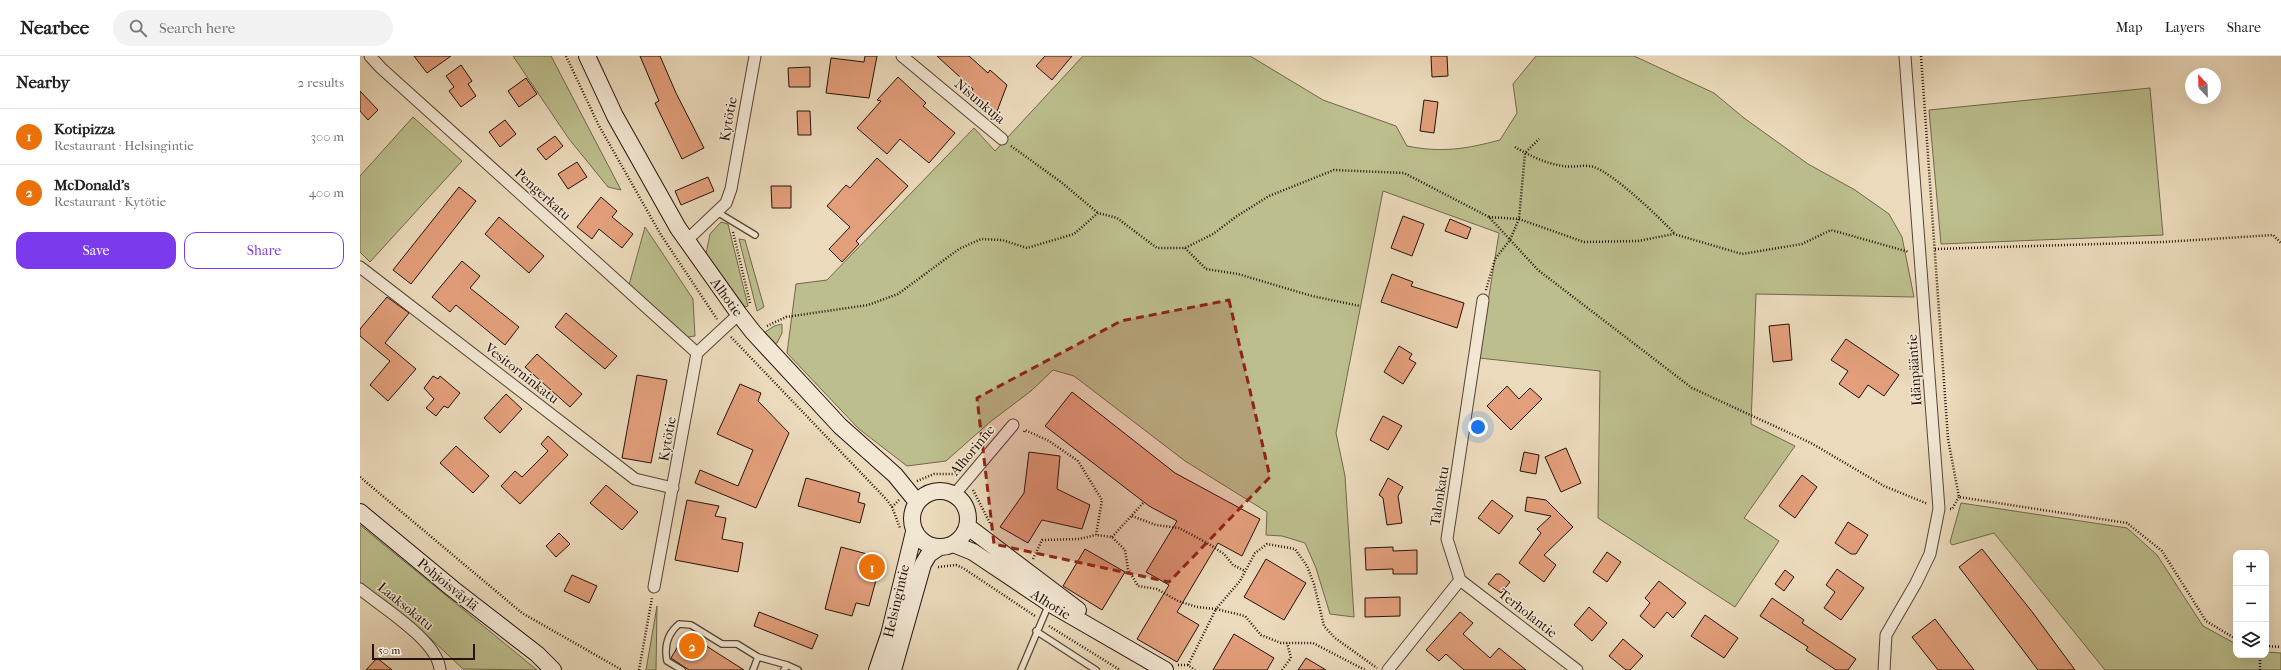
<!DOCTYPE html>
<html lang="en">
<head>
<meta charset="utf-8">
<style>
	body { margin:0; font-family:"IM FELL French Canon",serif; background:#f2f2f2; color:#202124 }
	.controls { position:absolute; right:12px; bottom:12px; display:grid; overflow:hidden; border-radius:8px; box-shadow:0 4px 16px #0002 }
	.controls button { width:36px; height:36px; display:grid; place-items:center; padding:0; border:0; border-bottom:1px solid #e0e0e0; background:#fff; color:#202124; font:20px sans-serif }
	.compass { position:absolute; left:1825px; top:12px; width:36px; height:36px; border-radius:50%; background:#fff; box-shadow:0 4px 16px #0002; rotate:338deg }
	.scale { position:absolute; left:12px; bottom:10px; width:103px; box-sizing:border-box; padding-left:4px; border:2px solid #251209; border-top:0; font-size:11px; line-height:14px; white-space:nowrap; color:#251209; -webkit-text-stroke:3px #f2e7d3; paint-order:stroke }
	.you { position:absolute; left:1118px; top:371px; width:14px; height:14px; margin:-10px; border:3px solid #fff; border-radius:50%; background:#1a73e8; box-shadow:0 0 0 6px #1a73e833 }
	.badge { display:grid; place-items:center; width:26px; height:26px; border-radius:50%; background:#7c3aed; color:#fff; font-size:13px; font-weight:700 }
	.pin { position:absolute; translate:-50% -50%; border:2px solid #fff; box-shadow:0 1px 4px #0006 }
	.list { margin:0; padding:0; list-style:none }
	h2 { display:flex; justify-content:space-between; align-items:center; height:52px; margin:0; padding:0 16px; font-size:17px }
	h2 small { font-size:13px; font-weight:400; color:#757577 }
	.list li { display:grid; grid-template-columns:26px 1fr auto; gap:12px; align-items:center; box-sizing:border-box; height:56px; padding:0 16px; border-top:1px solid #e0e0e0 }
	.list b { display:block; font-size:15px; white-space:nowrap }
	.list p { margin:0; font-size:13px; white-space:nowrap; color:#757577 }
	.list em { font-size:13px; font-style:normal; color:#757577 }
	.actions { display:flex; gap:8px; padding:12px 16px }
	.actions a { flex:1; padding:9px 0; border:1px solid #7c3aed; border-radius:12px; text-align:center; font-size:14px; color:#7c3aed }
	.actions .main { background:#7c3aed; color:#fff }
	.icon { flex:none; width:22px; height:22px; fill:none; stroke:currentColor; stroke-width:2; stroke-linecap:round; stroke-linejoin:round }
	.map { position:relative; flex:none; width:1921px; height:614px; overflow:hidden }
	header { display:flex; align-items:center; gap:24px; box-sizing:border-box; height:56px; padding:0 20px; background:#fff; border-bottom:1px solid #e0e0e0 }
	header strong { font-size:19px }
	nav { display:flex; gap:22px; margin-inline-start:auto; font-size:14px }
	.search { width:280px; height:36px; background:#f2f2f2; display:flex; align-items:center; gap:10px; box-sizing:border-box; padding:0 14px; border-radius:22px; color:#757577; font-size:15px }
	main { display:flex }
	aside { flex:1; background:#fff }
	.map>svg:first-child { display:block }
</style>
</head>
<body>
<header>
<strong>Nearbee</strong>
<div class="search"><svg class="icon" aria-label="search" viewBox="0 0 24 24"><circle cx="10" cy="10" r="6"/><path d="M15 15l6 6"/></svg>Search here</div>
<nav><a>Map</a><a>Layers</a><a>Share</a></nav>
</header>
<main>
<aside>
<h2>Nearby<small>2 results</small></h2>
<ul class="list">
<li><span class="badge" style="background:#e8710a">1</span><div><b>Kotipizza</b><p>Restaurant · Helsingintie</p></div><em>300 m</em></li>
<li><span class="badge" style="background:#e8710a">2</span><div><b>McDonald's</b><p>Restaurant · Kytötie</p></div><em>400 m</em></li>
</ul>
<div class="actions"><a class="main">Save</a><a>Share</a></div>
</aside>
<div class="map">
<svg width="1921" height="614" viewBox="0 0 1921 614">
	<rect width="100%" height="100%" fill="#ebdabb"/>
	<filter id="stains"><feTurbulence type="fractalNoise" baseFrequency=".005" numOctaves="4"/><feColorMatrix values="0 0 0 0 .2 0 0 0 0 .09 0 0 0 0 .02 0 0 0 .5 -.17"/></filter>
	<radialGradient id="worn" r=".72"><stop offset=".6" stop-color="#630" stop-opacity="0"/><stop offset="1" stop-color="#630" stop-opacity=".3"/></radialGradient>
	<path fill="#bcbe8d" stroke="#70684b" d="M153,0H191L261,134L248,131L209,83Z
		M723,0H890L963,44L1036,70L1047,90C1082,97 1106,93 1140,84L1157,57L1153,28L1176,0H1274L1354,37L1384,62L1448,108L1495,134L1529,158L1542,181L1554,241L1396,238L1391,368L1435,390L1384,462L1419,485L1375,551L1238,462L1240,315L1119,302L1139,177L1023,135L976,377L985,420L994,561L970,558L956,512L945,487L922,480L906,479L907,456L825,405L714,320L693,314L671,335L630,366L586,405L547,410L499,373L427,297L436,228L467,224L614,72L635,95Z
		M1790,32L1803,179L1581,188L1569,54Z
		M53,61L102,105L10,206L0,196V120Z
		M361,166L368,168L388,250L385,251L346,198L350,178Z
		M285,171L333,243L335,280L328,281L269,229Z
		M379,183L385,184L404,251L397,255Z
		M422,268V277L417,287L414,288L404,277L414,270Z
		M1601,447L1767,472L1797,499L1843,570L1876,588V599H1906V596L1921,597V614H1745L1634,477L1592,489L1590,486Z
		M0,469L177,614L103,613L70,582L0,527Z
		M297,550L296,614H286Z"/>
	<path fill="#e39f7b" stroke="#251209" d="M54,0H91L67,17Z
		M280,0H300L316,37L344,92L322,103L295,47L299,45Z
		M505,0H517L509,42L466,37L471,2L504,6Z
		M577,0H609L628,17L630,14L647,29L636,58L611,36L613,33Z
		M685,0H712L692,24L676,10Z
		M1071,0H1087L1088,20L1072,21Z
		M101,9L112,25L108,28L116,40L101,51L89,35L94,31L86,20Z
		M450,11V31H429L428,12Z
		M538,21L566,47L563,50L595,77L569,107L540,83L527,98L497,72L521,45L517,44Z
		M166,22L177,38L159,51L148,35Z
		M0,35L18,54L8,64L0,55Z
		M1064,44L1078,46L1074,77L1060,75Z
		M437,55H450L451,79H438Z
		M145,64L156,78L140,91L129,76Z
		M195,80L203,90L186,104L177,93Z
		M517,102L548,130L496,185L499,188L482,206L469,193L490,171L467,150L486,129L490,132Z
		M217,106L227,121L208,133L198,118Z
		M348,121L354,135L321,149L315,135Z
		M411,130H431V152H412Z
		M99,131L116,145L51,228L33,214Z
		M241,141L257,155L252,161L273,178L262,192L239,173L232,183L217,171Z
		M1043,160L1064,168L1052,200L1031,192Z
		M139,161L184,200L169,217L125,178Z
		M1090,163L1111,172L1107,183L1085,175Z
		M102,205L120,220L110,232L159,271L145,289L96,249L90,256L72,241Z
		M1032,218L1053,226L1051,230L1104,247L1097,272L1021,246Z
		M27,241L49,257L25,287L56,313L28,345L10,329L30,305L0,280V273Z
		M206,257L257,300L245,313L195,271Z
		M1429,268L1432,304L1413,306L1409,270Z
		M1486,283L1539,319L1524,340L1508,329L1499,342L1479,328L1488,315L1471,304Z
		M1039,290L1052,298L1049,303L1056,307L1043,328L1024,316Z
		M177,298L222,338L210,351L165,311Z
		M277,319L307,324L291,407L262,402Z
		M73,320L78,323L80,320L100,337L88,352L84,350L76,360L66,352L74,343L64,332Z
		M380,328L401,337L398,345L429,377L396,452L335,427L340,414L378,430L393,394L357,378Z
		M1147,330L1159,343L1170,332L1182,343L1151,374L1127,350Z
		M712,336L815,417L900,463L882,500L858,487L817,556L839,569L817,606L777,583L809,529L786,516L817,465L789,450L685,370Z
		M146,338L162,353L140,377L124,362Z
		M1023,360L1042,370L1028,394L1010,384Z
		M188,380L208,399L160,448L141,430L155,415L162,421L188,395L181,388Z
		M96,390L129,420L113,437L80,407Z
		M1206,392L1221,427L1201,436L1185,401Z
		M669,396L700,400L697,433L730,449L722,473L682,464L668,487L640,471L664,437Z
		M1164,396L1179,399L1176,418L1160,415Z
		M1442,419L1457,431L1435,462L1419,450Z
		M446,422L500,437L498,446L505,448L500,467L438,450Z
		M1028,422L1043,431L1038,440L1042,467L1027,469L1023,442L1019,439Z
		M246,429L278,456L262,474L230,447Z
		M1167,441L1186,444L1213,471L1184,499L1196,509L1184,526L1159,507L1181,477L1177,473L1191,460L1165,455Z
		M327,444L359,450L355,460L366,462L362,483L383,487L378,516L315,504Z
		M1132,444L1153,460L1139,478L1118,462Z
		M1488,466L1508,479L1496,498H1491L1475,487Z
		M199,477L210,488L196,501L186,490Z
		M481,491L522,502L509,550L496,547L492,560L465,553Z
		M1033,491V495L1057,494V518H1033V513L1006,514L1005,492Z
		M725,493L765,516L742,554L703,530Z
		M1622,493L1673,557L1715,614H1678L1656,585L1599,511Z
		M1247,496L1261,506L1247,526L1233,516Z
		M906,503L946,527L924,564L884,541Z
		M1477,513L1504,532L1481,564L1464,552L1475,536L1466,529Z
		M1425,514L1434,521L1424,535L1415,528Z
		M1136,518H1140L1150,526L1141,537L1128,528Z
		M212,519L237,530L229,547L204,535Z
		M1299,525L1326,547L1313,562L1307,556L1294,572L1280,560L1290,547L1285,542Z
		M1040,541V560L1005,561V542Z
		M1412,542L1444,564L1442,567L1496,603L1488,614H1476L1446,594L1448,591L1400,560Z
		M1229,551L1247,567L1232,585L1214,569Z
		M399,556L458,579L452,593L394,570Z
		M1100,556L1113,567L1103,578L1130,602L1139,592L1166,614H1104L1086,598L1079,605L1066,594Z
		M1345,559L1378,582L1364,602L1331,580Z
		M1575,563L1614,614H1578L1552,581Z
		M326,577L384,614H329L311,602Z
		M874,578L914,602L907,614H853Z
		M1263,583L1283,600L1270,614H1266L1249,600Z
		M17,602L32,614H6Z
		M946,602L966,614H938Z"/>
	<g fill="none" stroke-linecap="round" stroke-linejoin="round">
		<defs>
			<path id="lane" d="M357,156L395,179
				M676,575L736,614
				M322,614L307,605C304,590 307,578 319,568L331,569L362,588H377L398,601L427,609
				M393,614L398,601
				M424,614L427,609L438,614
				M661,614L689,548"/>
			<path id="street" d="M10,0L21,12L337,297
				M542,0L642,83
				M326,185L366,147L371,133L395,0
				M0,211L275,423L313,432
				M594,439L653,369
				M1100,524L1217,614
				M294,531L337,297L379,258
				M0,533C22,551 78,585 80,614
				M1028,614L1100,524L1087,483L1123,244
				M1524,614L1526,579L1556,527L1570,498L1579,453L1545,0"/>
			<path id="secondary" d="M227,0L255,60L318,172L379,258L393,276L480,370L535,419L557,446
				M552 463a28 28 0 1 1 56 0a28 28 0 1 1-56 0Z
				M0,456L93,533L177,598L193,614
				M607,470L718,554
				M593,488L613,496L689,547L805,614
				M517,614L529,579L554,476
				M533,614L563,508L569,498L578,492"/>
		</defs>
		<use href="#lane" stroke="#564436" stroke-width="8"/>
		<use href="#street" stroke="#564436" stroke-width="13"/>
		<use href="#secondary" stroke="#251209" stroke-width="18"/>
		<path stroke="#251209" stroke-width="2.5" stroke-dasharray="1 2" stroke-linecap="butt" d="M206,0L238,68L301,179L357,263
			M1561,0L1588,383L1599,441L1767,467L1802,495L1846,565L1876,583
			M651,90L701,126L738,157
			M1155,91C1168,99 1187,108 1203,110C1213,112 1224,108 1234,111C1254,118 1298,160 1314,177
			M1129,161L1159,163L1224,186L1278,185L1314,178L1382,198L1442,188L1471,174L1549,196
			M373,176L390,247
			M825,192L846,213L878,218L952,240L1000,250
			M1575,193L1804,186L1913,179L1921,187
			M1126,234L1135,203L1150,184L1159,163L1165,97L1179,83
			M407,270L426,261L508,249L538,238L599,193L621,183L642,184L667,192L714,178L738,157L757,162L797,192H825L853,178L877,160L909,140L974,114L1044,117L1129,161L1178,214L1332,332L1451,387L1524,430L1568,448
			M371,281L526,443L532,451L540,472
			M664,376L665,374L689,385L718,405L742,444L736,479L752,481L765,494L768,513L778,530L797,533L818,545L837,551L856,553L880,525L895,497L907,488L935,493L947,510L954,528L964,570L975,582L1017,612
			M0,421L162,557L262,614
			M557,425L574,418H597
			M613,434L631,469
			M532,451L539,444
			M1590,453H1592L1599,441
			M772,460L796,469L819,472L849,488L864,498L873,509L885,515
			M752,481L784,446
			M673,503L682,484L719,483L736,479
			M578,511L596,509L603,512L675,560
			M689,570L760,614
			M1906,590L1921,591
			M818,609H828L835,614
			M828,609L856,553L885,560L901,579L921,587H953L1005,614
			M279,614L292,542
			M922,614L931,602L927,587
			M1900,614V599"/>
		<use href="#lane" stroke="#f2e7d3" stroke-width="5.5"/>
		<use href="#street" stroke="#f2e7d3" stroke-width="11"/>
		<use href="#secondary" stroke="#f2e7d3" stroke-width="16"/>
	</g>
	<path fill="#8f2418" fill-opacity="0.2" stroke="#8f2418" stroke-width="3" stroke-dasharray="8 5" stroke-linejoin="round" d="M869,244L910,421L809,526L634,488L617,342L761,265Z"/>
	<g text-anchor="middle" stroke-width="3" stroke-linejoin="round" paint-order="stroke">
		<g font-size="14" fill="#251209" stroke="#f2e7d3">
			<text transform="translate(620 45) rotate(40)" y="5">Nisunkuja</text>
			<text transform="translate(368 63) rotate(-80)" y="5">Kytötie</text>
			<text transform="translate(183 138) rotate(42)" y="5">Pengerkatu</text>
			<text transform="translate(367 241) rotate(54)" y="5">Alhotie</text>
			<text transform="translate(1554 314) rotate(-94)" y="5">Idänpääntie</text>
			<text transform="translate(162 317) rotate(38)" y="5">Vesitorninkatu</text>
			<text transform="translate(307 383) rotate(-80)" y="5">Kytötie</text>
			<text transform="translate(612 394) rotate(-50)" y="5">Alhorinne</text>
			<text transform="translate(1079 440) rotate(-81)" y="5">Talonkatu</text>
			<text transform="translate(88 528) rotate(39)" y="5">Pohjoisväylä</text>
			<text transform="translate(536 545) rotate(-77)" y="5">Helsingintie</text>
			<text transform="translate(691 548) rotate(32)" y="5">Alhotie</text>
			<text transform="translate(46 550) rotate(39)" y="5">Laaksokatu</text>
			<text transform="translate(1168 557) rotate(38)" y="5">Terholantie</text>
		</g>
	</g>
	<rect width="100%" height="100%" filter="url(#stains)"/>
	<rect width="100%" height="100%" fill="url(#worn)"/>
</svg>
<div class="controls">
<button>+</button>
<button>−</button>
<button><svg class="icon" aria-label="layers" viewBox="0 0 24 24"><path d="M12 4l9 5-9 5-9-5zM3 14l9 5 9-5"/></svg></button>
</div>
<svg class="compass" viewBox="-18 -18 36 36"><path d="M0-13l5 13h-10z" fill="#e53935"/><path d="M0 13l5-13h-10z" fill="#757577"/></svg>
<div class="scale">50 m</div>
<div class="you"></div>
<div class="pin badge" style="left:512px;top:511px;background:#e8710a">1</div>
<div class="pin badge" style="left:332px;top:590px;background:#e8710a">2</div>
</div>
</main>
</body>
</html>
